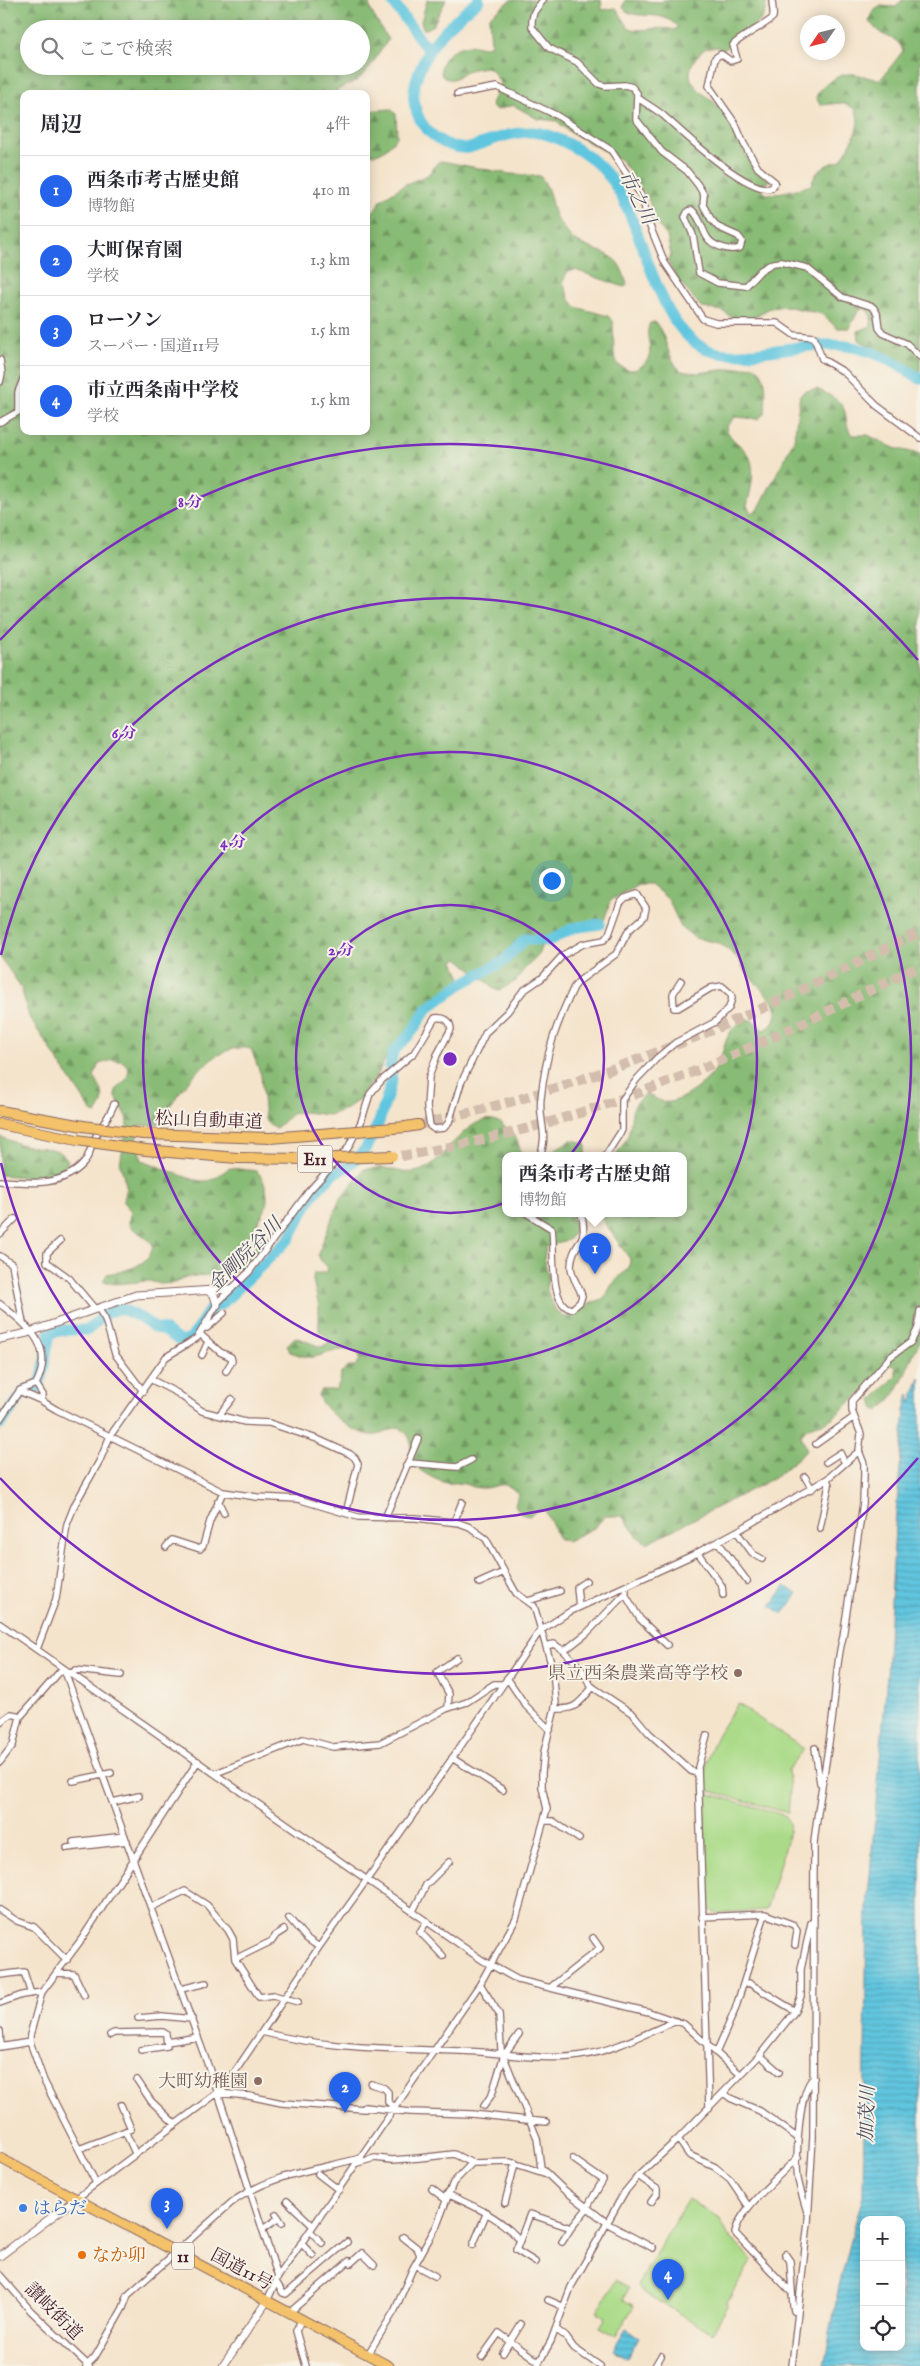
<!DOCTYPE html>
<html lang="ja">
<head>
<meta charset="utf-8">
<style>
	body { margin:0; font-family:"IM FELL English","Noto Serif JP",serif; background:#f7f7f7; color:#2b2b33 }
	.controls { position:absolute; right:15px; bottom:15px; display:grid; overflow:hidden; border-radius:10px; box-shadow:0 2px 12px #0003 }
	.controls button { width:45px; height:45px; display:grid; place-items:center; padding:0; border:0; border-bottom:1px solid #e1e1e2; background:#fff; color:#2b2b33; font:25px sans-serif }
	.compass { position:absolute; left:800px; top:15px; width:45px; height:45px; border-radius:50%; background:#fff; box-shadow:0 2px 12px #0003; rotate:235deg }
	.you { position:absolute; left:551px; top:880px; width:18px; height:18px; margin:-12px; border:4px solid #fff; border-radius:50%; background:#1a73e8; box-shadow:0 0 0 8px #1a73e833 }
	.badge { display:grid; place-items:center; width:32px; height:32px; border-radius:50%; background:#2563eb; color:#fff; font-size:16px; font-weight:700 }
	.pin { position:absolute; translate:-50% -41px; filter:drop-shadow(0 1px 2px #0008) }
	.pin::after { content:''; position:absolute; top:26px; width:18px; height:15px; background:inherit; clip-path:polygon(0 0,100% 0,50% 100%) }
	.popup { position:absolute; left:502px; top:1152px; width:185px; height:65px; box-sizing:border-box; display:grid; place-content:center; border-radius:10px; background:#fff; filter:drop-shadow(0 1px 4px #0005); font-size:16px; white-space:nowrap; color:#7c7c81 }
	.popup b { font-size:19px; color:#2b2b33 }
	.popup::after { content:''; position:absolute; left:50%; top:100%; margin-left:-10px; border:10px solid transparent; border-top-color:#fff }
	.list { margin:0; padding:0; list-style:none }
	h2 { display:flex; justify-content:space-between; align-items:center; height:65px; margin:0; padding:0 20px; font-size:21px }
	h2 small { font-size:16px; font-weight:400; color:#7c7c81 }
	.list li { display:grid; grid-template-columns:32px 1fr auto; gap:15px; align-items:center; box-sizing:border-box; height:70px; padding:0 20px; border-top:1px solid #e1e1e2 }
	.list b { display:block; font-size:19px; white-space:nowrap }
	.list p { margin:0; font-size:16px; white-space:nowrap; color:#7c7c81 }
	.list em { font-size:16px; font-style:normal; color:#7c7c81 }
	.icon { flex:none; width:28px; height:28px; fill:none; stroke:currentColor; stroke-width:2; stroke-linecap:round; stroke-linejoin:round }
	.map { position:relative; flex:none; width:920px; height:2366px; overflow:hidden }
	.search { position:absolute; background:#fff; box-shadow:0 2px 12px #0003; left:20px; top:20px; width:350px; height:55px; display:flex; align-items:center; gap:12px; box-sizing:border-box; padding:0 18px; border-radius:28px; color:#7c7c81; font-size:19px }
	.panel { position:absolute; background:#fff; box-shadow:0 2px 12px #0003; left:20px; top:90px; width:350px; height:345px; border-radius:10px }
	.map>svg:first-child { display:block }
</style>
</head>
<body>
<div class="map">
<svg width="920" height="2366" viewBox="0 0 920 2366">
	<defs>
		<pattern id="forest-firs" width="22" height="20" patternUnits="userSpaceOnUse" patternTransform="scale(1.25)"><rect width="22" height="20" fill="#88bb75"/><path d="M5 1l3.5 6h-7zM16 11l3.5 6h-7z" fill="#719760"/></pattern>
		<pattern id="water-rules" width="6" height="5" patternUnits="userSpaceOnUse" patternTransform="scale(1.25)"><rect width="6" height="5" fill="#61c6df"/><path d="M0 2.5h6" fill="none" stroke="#52a0b5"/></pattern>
	</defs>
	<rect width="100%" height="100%" fill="#f7f3e8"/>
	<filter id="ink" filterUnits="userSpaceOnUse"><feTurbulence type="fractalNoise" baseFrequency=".02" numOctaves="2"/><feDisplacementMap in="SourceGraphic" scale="10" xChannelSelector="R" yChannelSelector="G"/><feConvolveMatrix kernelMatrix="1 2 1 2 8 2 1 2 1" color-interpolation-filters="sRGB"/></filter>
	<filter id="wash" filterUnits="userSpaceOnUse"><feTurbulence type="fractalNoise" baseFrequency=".0096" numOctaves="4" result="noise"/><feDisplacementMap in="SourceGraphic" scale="20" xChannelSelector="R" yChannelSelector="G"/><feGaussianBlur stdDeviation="1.12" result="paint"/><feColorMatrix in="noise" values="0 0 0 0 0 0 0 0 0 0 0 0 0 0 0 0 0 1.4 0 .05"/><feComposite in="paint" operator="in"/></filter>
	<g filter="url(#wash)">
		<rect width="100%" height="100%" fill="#f5e4cc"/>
		<path fill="url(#forest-firs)" stroke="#696d50" fill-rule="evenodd" d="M0,0H368L371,11L388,40L367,71L356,81L337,90L336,94H24V431H366V222L382,199L406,184L428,175L437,163L441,161L510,174L540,176C554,193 549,209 559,222C563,228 571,239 577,242C604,256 618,249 627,285L624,287L575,270L567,272L563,282L570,300L576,307L608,316L613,321L614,353L618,365C626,369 632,373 640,367C660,354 642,339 650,323L655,322C668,337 666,358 681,371L698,373L754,366C770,375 765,397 765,413L758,419L735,417L726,427C729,441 744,445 750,458C756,473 750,492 747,506L751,513L758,510L794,440L800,395L805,391L817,389C827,394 842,400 845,412C847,421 846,427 852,435H868L894,448L920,454V1342C905,1366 902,1394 878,1411L875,1410L872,1400L896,1376V1368L892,1364L887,1366C873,1382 861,1393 845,1407C839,1412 834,1418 827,1421C818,1426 805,1424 801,1436L806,1448L804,1453L774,1478L647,1543L638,1537L622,1516H605L595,1527L567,1541L559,1539L545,1510H538L529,1516L521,1514L515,1505L518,1494C503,1477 498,1489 480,1488C473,1488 466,1483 458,1483C454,1482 450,1484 447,1483C437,1481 415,1470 412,1460C407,1443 418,1442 399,1427C391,1429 383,1434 377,1435C359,1438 321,1411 318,1394L321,1390H335L340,1382L341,1373L349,1367H354L360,1360L359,1354C342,1344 331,1354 313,1357C306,1358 297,1354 290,1352L287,1345L295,1337L321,1347L329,1343L327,1337L319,1331V1307L313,1280L314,1273H326L328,1268L321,1261L318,1254L339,1201L363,1170C370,1169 379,1167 385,1168C401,1171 406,1175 422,1170C443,1164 476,1098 505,1127C517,1138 518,1140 521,1155H506V1213H572L575,1231L569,1239L546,1247L544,1259L548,1274L547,1291L556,1311L564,1317L573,1316L589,1304L605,1298L611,1286L629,1267L630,1259L599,1215L594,1213H684V1155H616C620,1149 625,1142 628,1135C634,1115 627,1107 647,1094C653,1096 658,1101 664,1102C679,1105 708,1081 715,1070C728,1049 720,1032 747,1019L753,1021L763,1030C774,1027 774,1020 777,1010L771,999L745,971L737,957L719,943L695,938L681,927L668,899L650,884H638L611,900L604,920L593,925L574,922L549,938L542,945L537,957L525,968L516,981L498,991L458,958L454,961L464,986L456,993L447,991L440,994L419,1013L410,1031L390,1051L375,1078L357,1101L346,1109L329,1115L305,1112L293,1113L276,1128L269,1125L265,1119L261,1075L251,1049C214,1039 175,1095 160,1123L152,1126L139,1125L136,1141L142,1160C158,1165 191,1182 206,1181C215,1180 222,1172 230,1168L257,1171C265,1181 269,1193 266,1206C263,1220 249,1224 263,1238V1245L241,1269L226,1273L187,1277L174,1283L161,1284L149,1281L114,1284L103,1281L107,1274C125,1271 149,1267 153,1245C148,1236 129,1229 129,1223C128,1220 131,1215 131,1211L123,1202L127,1188L120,1164L128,1119L115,1095L117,1088L127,1079L129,1069L124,1062L113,1060L99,1064L94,1076C102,1093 108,1095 96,1114L92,1112L29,1017L21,987L0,957ZM29,29H361V66H29Z
			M427,0H446L433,25L424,30L421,22Z
			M511,0H601L602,10L616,8L629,28C644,33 659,25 674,30L678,27C660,7 635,22 623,8L625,0L661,2L664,0H766C767,22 752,28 735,39C730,42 729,47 724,50L716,47L706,48C699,53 690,63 690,73C689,87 711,98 719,107C738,129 743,165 769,180L767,183L758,184L766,194C773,195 803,188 811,185C817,169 823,165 840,161C849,149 873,110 844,104C836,102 829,105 820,105L816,97C822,85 838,73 852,74C862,74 870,80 881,79L903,51C899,39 892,39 882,34C877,31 873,25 869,22L872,12L881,6L896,7L902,0H920V374L859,340L858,331L871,326C872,318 871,312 863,308L859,310L849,328H837L822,314L786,306L770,308L748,320H735L723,311L702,308L678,280L668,262L671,255L667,236L658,225L648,198L621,160L567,130L557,121L538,119L513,105L497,110L492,107L491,104L500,83L493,71L487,67C481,68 473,68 467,71C456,75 455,84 442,76C436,59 455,45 471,45C476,45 482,47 487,47L491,43L489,17Z
			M391,109L396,114L397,137C389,146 379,159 366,152V111Z
			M0,1137C9,1140 18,1144 28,1146C42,1149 61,1146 68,1161C58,1184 20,1176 0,1175Z
			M571,1140L586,1143V1155H549L554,1150Z"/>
		<path fill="#abdb89" stroke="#7a7d5a" d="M738,1704L804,1749L788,1770L790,1794L788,1813L703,1789C707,1749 715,1736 738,1704Z
			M703,1792L777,1813C787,1816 791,1822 789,1832L766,1910L717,1913L707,1909Z
			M688,2199L720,2219L728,2235L752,2260L727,2302L728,2306L712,2333L639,2290L637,2286Z
			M616,2280L629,2288L623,2299L634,2306L616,2336L600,2327L606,2317L597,2312Z"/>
		<path fill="url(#water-rules)" stroke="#567285" fill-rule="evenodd" d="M920,1377V2366H824L839,2286L863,2195L867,1908L887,1677L895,1526L905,1410L909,1394L911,1403ZM864,2220H901V2347H864Z
			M785,1586L798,1594L783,1614L771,1606Z
			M626,2329L639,2337L627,2358L613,2350Z"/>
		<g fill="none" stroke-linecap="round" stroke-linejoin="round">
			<path stroke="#61c6df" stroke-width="11" d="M391,0L428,50
				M479,0C453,22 432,38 419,71C414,85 411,98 417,113C424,133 447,150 469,148C474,147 479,144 484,143C499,137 517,131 534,132C554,134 579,149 594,161C647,202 647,330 711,351C729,357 752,353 770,351C794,348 821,343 845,346C871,349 899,364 920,379
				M0,1425L26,1389H36L42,1378L50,1333L65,1330H88L105,1314L120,1308L141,1318L153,1327L164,1330L181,1342L191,1339L210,1309L222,1304L289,1239L311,1198L321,1186L333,1174L349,1166L366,1148L379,1122L392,1080L390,1067L393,1052L412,1032L427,1009L458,986L504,961L525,939L549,941L573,928L600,924"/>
		</g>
	</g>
	<g filter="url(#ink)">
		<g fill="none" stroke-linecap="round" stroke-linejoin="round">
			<path stroke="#d3bdac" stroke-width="10" stroke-dasharray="10 5" stroke-linecap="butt" d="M418,1125C523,1102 626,1067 724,1025C791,997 855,963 920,932
				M401,1156C517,1137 632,1100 740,1052C801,1025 860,995 920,966"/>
			<defs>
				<path id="minor" d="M543,0L534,12L532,20V27L549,48L577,62L599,84L605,86L625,85L632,87L637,93L636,119L662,152L687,171L698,185L704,195L703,205L711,219L718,227L738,236L742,241L740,248C734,250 730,250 724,248C699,242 707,224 692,210L688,211L685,217L693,235L699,273L718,283L746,286L761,270L773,263L782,262L807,268L842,297L873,307L877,313L879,328L883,333L907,344L920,357
					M457,94L497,87L556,115L611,150L642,197L649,224L665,263L703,319L716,323H777L794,335L814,337L822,359L844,372L876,405L920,438
					M638,98C646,104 656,109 664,116C682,132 747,194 772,188L775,182L758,168L744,144L735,123L709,86L715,58L721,54L731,61L737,59L733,45C740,37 771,22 773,17C774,12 772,5 772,0
					M0,360L2,373L0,382
					M0,422L18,412V392L24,377
					M606,1155L622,1130V1100L637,1079L658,1057L675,1043L715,1022L729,1008L732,998L731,994L722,986L711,988L678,1008H674L673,994L681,981
					M0,1181C29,1183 63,1187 84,1163C90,1155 92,1143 97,1134C102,1124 110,1116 114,1104
					M526,1213L552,1229C555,1245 548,1306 572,1309L580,1302L582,1296C579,1285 571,1278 571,1266C572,1241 590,1245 581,1213
					M0,1234L15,1219
					M60,1241L47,1253V1262L69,1278L95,1309
					M0,1256L12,1264L23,1323
					M0,1304C27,1326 56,1345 36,1384
					M98,1308L105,1319L115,1354L143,1391
					M203,1328H207L224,1313
					M200,1334L220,1352L231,1357L232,1361L226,1371
					M202,1355L208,1342
					M152,1380L177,1393L202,1411L245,1422L269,1423L317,1439L350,1454L355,1458L358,1464L346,1513
					M36,1384L43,1395L40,1400
					M19,1391L40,1400L57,1410L223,1492L257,1497L298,1499L358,1517L416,1518L459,1523L470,1527L486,1539L516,1593L534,1606L553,1670L556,1704L544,1752L542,1772V1787L547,1809L516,1919L480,1984L499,2014L501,2050L537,2138L541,2168L563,2189L610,2225L653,2248
					M219,1415L232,1399
					M0,1419L20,1390L36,1384
					M816,1444L854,1417
					M826,1462L840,1453L845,1463
					M406,1466L410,1463L457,1467L471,1460
					M805,1477L812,1489
					M218,1501L224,1513
					M385,1518L418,1439
					M454,1522L462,1502
					M820,1528L829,1485L827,1479
					M737,1532L753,1554L762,1559
					M718,1542L747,1581
					M166,1547L172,1540L200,1549L203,1546L210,1521L223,1492
					M698,1553L722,1586L723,1595
					M479,1583L504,1572
					M626,1591L625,1594L640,1619L667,1645
					M528,1601L560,1591
					M579,1607L577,1587L586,1581
					M0,1624L482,1960L518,1980L649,2012L684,2024L741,2075
					M546,1646L554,1644L564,1651L580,1667L591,1686L633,1714L649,1733L691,1771L698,1774
					M37,1649L56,1599L67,1524L75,1504L100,1460L110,1436L166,1357L197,1338L219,1301L249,1272L309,1191L348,1148L361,1122L370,1094L382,1080L414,1053L435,1018C445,1017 450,1020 451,1029L437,1055L429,1077L427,1107L430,1126L434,1129L444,1128L449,1122L461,1083L486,1032L507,1012L523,991L542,978L563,955L583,944L604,940L609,934L620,903L625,898L637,894L646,908L644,917L629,930L616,954L579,981L574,987C555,1027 546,1053 541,1098C538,1120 549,1134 540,1155
					M564,1651L587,1633L625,1594
					M64,1669L218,2093L278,2277
					M72,1673L76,1670L121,1675
					M507,1678L526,1706L550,1730
					M448,1708L449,1694L437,1672L457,1658
					M555,1709C577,1710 579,1703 593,1687
					M0,1722L11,1714L21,1716
					M707,1735L698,1767L709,2108
					M815,1748L820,1783
					M452,1758L503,1790
					M0,1762L13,1745L20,1717L63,1668
					M216,1773L303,1739L333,1747L380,1743L446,1709L467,1702L494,1684H503
					M73,1781L111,1773
					M113,1802L139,1796
					M544,1821H553L579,1839
					M73,1842L125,1836
					M67,1848L127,1841
					M152,1907L185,1891L207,1905L228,1930L233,1939L235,1959L259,1997L273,1995L298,2002
					M0,1910L17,1921L34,1927L67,1960
					M413,1911L426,1885L449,1862
					M702,1917L765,1914L794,1925L797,1931L795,1945
					M289,1918L306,1938L319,1947
					M427,1921L420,1932L443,1956
					M235,1959L272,1941L276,1935L284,1930
					M57,1973L74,1974L84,1995
					M0,1975L24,1972L31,1994
					M744,1984L749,1983L795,2011
					M551,1987L600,1948L593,1938
					M181,1989L206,1983
					M0,2003L22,1995L42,1992
					M138,2018L162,2016L192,2019
					M0,2031L1,2047
					M262,2032C333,2051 408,2048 481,2052C514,2055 551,2061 584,2055C615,2050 646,2033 676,2021
					M110,2035L114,2033L163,2032L166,2034L167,2046L141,2050
					M167,2042L198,2037
					M0,2047L30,2042
					M716,2053L735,2010L765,1914
					M760,2055L779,2072
					M137,2080L151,2101L175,2124
					M371,2084L384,2088L388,2092V2102L395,2107
					M218,2093L249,2096L282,2103L365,2109V2107L410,2112L472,2114L546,2122
					M724,2093L730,2098L760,2111L798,2138
					M484,2106L492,2094L504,2055L519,2034
					M125,2131L135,2153
					M678,2139L689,2155L715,2167L730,2179L749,2207
					M79,2149L131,2129L121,2105
					M358,2163L375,2158L392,2160L419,2158L454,2154L472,2163L510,2162L547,2174
					M318,2174L339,2190
					M638,2176L657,2189V2194L651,2202
					M96,2183L44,2081L30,2042V2035L42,1992L81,1940L198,1761
					M432,2189L445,2199
					M447,2194C476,2207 498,2216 520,2240L516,2250L535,2262
					M77,2198L224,2088L319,1947L420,1805L540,1631L569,1612L693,1555L741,1529L827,1479L859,1451
					M287,2201L313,2226
					M505,2203L515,2163
					M807,2212C804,2201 800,2190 798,2179C795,2161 799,2086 814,2078
					M276,2214L282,2223
					M263,2229L279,2218
					M310,2231L322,2243
					M403,2237L417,2248L420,2255
					M520,2240L530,2214L571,2228L585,2211L603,2180L573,2159
					M562,2242L571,2228
					M301,2243L313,2256
					M473,2245L487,2212
					M785,2254L790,2261L793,2306L794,2311L798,2312
					M415,2265L435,2276
					M0,2275L31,2311L89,2366
					M276,2282L283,2293L286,2294L347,2242
					M791,2292L735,2233C739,2209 780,2176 798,2157
					M548,2300L564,2307
					M267,2301L278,2277L480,1984
					M290,2312L349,2261L351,2263L362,2253L374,2265
					M302,2318L296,2331L306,2366
					M556,2329L566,2337L574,2348L600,2366
					M503,2353L521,2324
					M368,2354L395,2310L412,2270L437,2225L453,2183L472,2163
					M482,2357L499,2333L539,2362
					M86,2366L95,2357L123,2308L128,2295L231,2203C270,2174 315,2170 361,2158
					M537,2366L551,2341L571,2287L624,2193L638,2176L678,2139L760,2055L795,2011L801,1996V1969L811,1923
					M655,2366L661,2356
					M792,2366L808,2222L813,2137L814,1843C818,1804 826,1767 831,1728C836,1698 835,1666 843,1637L863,1503L864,1475V1464L859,1451L861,1434L852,1411V1401L890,1357L911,1342L918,1328L920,1311"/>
				<path id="tertiary" d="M208,1291L214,1295L217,1305
					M0,1339L27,1333L136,1295L230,1289
					M0,2256L77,2198
					M223,2366L267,2301"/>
				<path id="trunk" d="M0,2158L389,2366"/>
				<path id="motorway" d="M0,1111L83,1126
					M0,1124L77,1140
					M406,1127L418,1125
					M143,1134L270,1138
					M146,1150L237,1158"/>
			</defs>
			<use href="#minor" stroke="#866463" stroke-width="8"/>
			<use href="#tertiary" stroke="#866463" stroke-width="9"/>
			<use href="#trunk" stroke="#866463" stroke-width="11"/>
			<use href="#motorway" stroke="#866463" stroke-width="12"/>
			<use href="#minor" stroke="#fff" stroke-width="5.5"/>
			<use href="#tertiary" stroke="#fff" stroke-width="7"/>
			<use href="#trunk" stroke="#f3c26a" stroke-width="9"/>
			<use href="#motorway" stroke="#f3c26a" stroke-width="10"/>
			<defs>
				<path id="motorway-bridge" d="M83,1126L143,1134
					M270,1138L406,1127
					M77,1140L146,1150
					M237,1158L309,1159L392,1156"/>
			</defs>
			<use href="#motorway-bridge" stroke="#866463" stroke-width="12" stroke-linecap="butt"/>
			<use href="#motorway-bridge" stroke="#f3c26a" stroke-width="10"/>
		</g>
	</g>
	<g fill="none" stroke="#7b2cbf" stroke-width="2.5">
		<circle cx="450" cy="1059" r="154"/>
		<circle cx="450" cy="1059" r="307"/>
		<path d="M1 955A461 461 0 1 1 1 1163"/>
		<path d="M918 1458A615 615 0 0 1 0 1478M0 640A615 615 0 0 1 918 660"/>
	</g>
	<g fill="#8d6e63" stroke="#f7f3e8" stroke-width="2">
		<circle cx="738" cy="1673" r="5"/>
		<circle cx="258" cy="2081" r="5"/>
	</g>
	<circle fill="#3f7fe0" stroke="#f7f3e8" stroke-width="2" cx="23" cy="2208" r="5"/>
	<circle fill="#e8710a" stroke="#f7f3e8" stroke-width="2" cx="82" cy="2255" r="5"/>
	<g text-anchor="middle" stroke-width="4" stroke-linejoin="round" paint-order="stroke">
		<g fill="#f7f3e8" stroke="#7e5f64" stroke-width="1">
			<rect x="297.5" y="1145.5" width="35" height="27" rx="4"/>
			<rect x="172" y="2242.5" width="22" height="27" rx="4"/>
		</g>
		<g font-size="16" font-weight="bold" fill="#4a1f2b">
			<text x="315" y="1165">E11</text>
			<text x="183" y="2262">11</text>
		</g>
		<g font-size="18" fill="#4a1f2b" stroke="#f7f3e8">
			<text transform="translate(209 1120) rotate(2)" y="6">松山自動車道</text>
			<text transform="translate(242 2269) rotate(28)" y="6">国道11号</text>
			<text transform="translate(54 2311) rotate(45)" y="6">讃岐街道</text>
		</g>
		<g font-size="18" fill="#785e54" stroke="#f7f3e8" text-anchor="end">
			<text x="728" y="1679">県立西条農業高等学校</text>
			<text x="248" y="2087">大町幼稚園</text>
		</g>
		<g font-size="18" fill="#366cbe" stroke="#f7f3e8" text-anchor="start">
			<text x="33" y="2214">はらだ</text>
		</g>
		<g font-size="18" fill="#c56008" stroke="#f7f3e8" text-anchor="start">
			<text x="92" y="2261">なか卯</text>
		</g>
		<g font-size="19" font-style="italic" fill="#515161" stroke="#f7f3e8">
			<text transform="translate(638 197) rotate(63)" y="7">市之川</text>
			<text transform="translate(244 1254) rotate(-45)" y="7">金剛院谷川</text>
			<text transform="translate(866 2114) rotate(-88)" y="7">加茂川</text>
		</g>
	</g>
	<circle cx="450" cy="1059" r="8" fill="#7b2cbf" stroke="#f7f3e8" stroke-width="2.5"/>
	<g font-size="15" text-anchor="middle" font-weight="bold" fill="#7b2cbf" stroke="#f7f3e8" stroke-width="4" stroke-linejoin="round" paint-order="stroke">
		<text x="190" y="507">8 分</text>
		<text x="124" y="738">6 分</text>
		<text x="233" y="847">4 分</text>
		<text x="341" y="955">2 分</text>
	</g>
</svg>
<div class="controls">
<button>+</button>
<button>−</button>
<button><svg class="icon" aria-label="locate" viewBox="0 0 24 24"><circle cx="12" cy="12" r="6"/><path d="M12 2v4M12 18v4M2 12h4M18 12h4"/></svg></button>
</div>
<svg class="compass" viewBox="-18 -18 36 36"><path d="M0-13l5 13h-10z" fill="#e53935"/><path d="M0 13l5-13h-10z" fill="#7c7c81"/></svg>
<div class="you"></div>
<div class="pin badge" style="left:595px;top:1274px">1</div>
<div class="popup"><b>西条市考古歴史館</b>博物館</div>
<div class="pin badge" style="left:345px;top:2113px">2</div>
<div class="pin badge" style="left:167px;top:2229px">3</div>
<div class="pin badge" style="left:668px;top:2300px">4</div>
<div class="search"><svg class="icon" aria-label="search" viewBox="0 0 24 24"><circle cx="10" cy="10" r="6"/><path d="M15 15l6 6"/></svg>ここで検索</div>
<section class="panel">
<h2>周辺<small>4件</small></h2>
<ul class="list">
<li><span class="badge">1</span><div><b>西条市考古歴史館</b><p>博物館</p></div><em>410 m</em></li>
<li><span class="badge">2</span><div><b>大町保育園</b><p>学校</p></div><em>1.3 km</em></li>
<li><span class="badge">3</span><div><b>ローソン</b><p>スーパー · 国道11号</p></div><em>1.5 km</em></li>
<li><span class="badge">4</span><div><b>市立西条南中学校</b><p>学校</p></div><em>1.5 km</em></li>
</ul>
</section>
</div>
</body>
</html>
